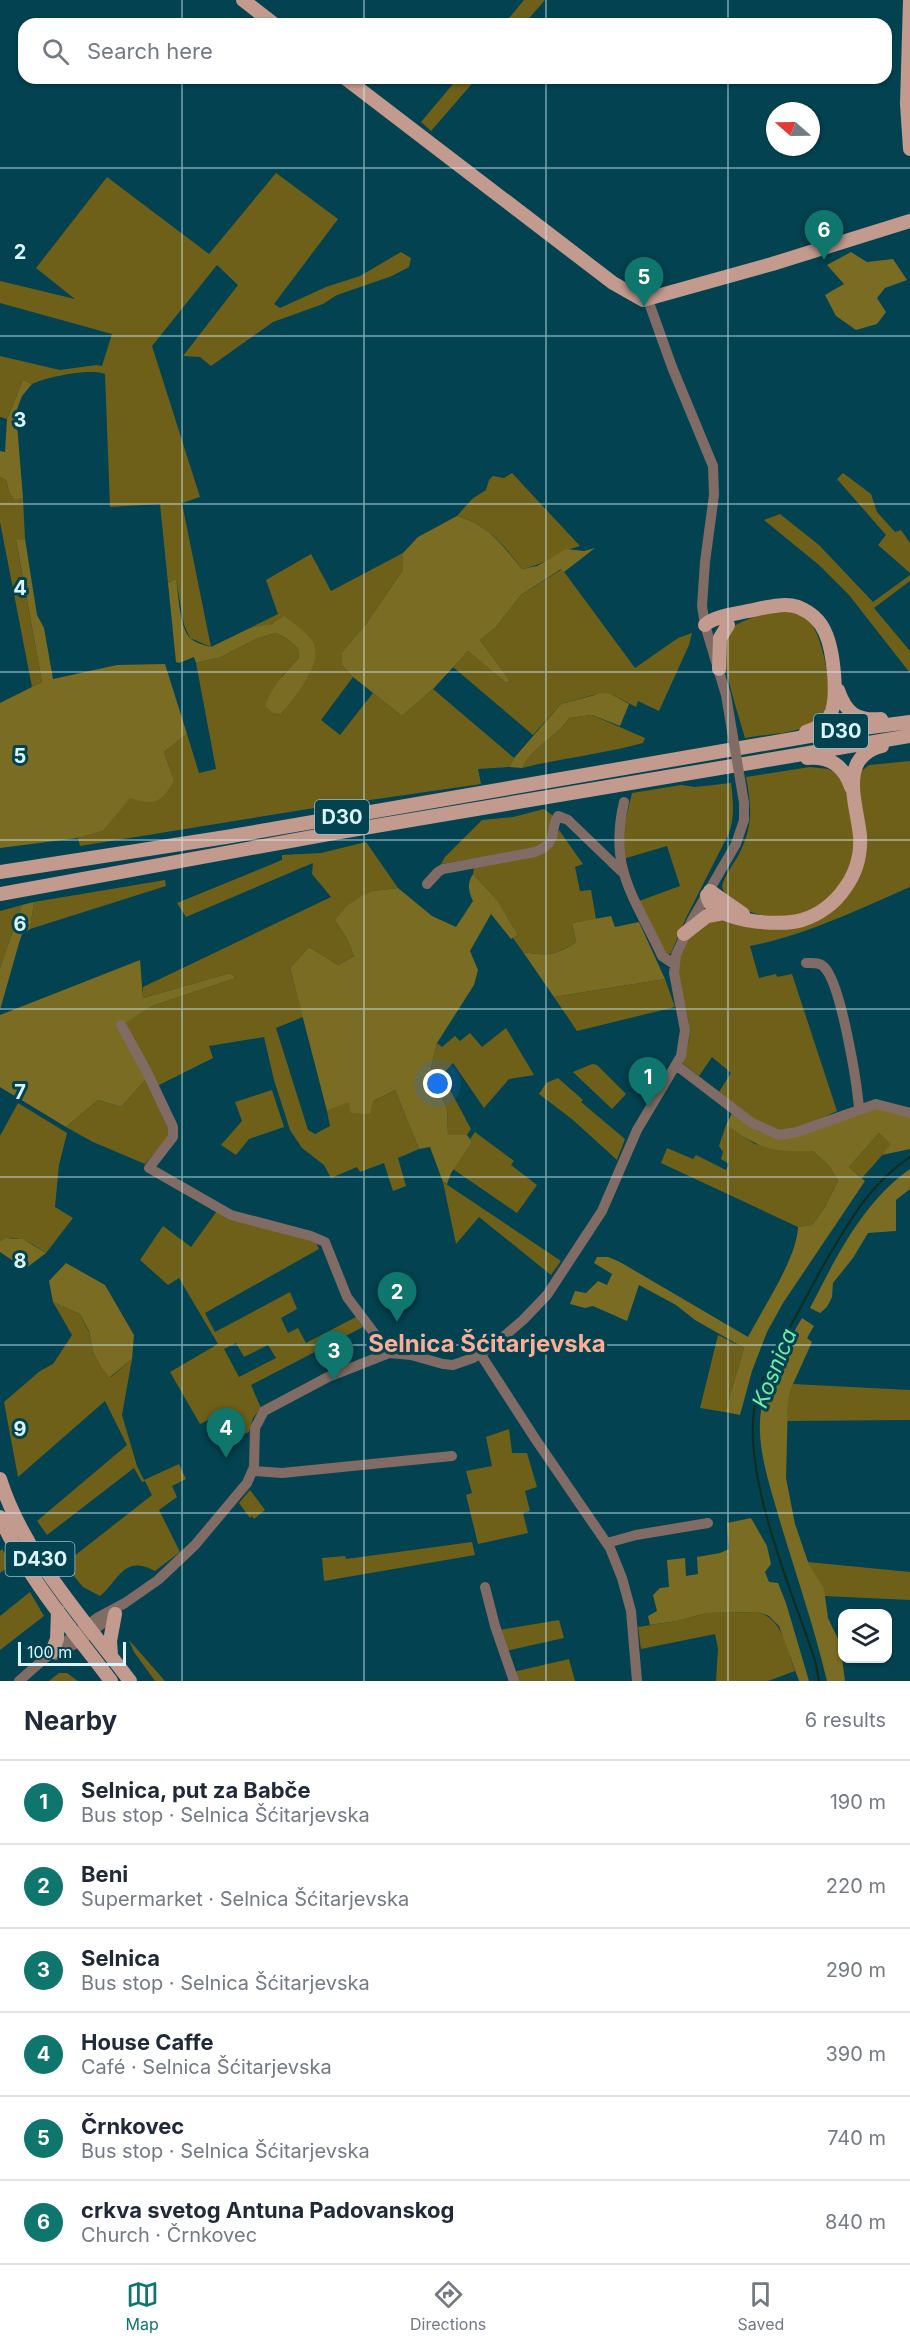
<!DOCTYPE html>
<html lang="en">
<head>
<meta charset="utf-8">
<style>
	body { margin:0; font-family:Inter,sans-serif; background:#f6f6f7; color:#1f2937 }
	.controls { position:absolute; right:18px; bottom:18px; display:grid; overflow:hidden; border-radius:12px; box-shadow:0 2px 4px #0004 }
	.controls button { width:54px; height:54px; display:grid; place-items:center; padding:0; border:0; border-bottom:2px solid #e0e1e3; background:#fff; color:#1f2937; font:30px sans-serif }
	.compass { position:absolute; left:766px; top:102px; width:54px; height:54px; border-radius:50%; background:#fff; box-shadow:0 2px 4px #0004; rotate:290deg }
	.scale { position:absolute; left:18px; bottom:15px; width:108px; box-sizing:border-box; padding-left:6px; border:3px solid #daf5fd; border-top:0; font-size:16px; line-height:21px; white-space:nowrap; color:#daf5fd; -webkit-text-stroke:4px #034250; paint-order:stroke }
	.you { position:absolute; left:438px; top:1084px; width:21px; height:21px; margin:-15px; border:4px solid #fff; border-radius:50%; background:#1a73e8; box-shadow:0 0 0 9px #1a73e833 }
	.badge { display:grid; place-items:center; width:39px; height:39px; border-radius:50%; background:#0f766e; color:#fff; font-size:20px; font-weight:700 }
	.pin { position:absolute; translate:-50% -50px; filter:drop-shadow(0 2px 3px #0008) }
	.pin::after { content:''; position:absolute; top:32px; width:21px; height:18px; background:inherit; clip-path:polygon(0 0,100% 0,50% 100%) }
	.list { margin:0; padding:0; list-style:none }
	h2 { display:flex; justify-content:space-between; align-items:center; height:78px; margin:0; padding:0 24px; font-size:26px }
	h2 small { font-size:20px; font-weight:400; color:#747a83 }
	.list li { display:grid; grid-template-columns:39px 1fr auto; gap:18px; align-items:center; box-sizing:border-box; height:84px; padding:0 24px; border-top:2px solid #e0e1e3 }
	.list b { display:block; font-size:22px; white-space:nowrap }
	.list p { margin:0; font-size:20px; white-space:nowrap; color:#747a83 }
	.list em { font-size:20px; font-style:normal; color:#747a83 }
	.icon { flex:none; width:33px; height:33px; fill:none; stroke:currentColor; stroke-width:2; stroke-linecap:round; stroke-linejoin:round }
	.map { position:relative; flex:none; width:910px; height:1681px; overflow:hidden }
	.search { position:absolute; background:#fff; box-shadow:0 2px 4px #0004; left:18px; right:18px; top:18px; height:66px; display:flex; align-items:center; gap:15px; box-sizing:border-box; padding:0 21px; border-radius:18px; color:#747a83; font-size:22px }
	.sheet { height:582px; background:#fff }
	nav { display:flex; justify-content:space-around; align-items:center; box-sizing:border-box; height:84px; border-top:2px solid #e0e1e3; background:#fff; font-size:16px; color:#747a83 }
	nav a { display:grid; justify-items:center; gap:3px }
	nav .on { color:#0f766e }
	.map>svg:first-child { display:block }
</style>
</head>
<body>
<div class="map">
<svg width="910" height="1681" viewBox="0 0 910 1681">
	<rect width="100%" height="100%" fill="#034250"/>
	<path fill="#6e6019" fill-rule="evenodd" d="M524,0H545L524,24H504Z
		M458,78H477L431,131L421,122Z
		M276,173L338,219L274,304L280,308L326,287L360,276L401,252L411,258L409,267L392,276L337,295L323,304L273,322L211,366L200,357L183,356L238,285L217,265L152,346L200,497L182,503L211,647L190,638L184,625L176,579L168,583L160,504L110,507L105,374C90,368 47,377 32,384L23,380L7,419L0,417V356L60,370L96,365L102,366L112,334L0,303V281L75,299L36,268L107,177L209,254Z
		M512,473L580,546C559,551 543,566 522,569C504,545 487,524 457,516L472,499L486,490L489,480L493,476L504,478Z
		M843,473L871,494L877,512L895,532L901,530L910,543V573L878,545L886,535L837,479Z
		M0,477L6,480L9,492L15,499L23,498L25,539L16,541L42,682L32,687L0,522Z
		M780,514L819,545L873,602L910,575V581L874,608L910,651V673L849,595L819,565L764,520Z
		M403,553V570L366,624L342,652V665L353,677L321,720L340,735L373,693L402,716L433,689L514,758L509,767L478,769L481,784L308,809L80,846L78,838L103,831L130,797L174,780L164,752L187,734L199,773L216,769L196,663L221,657L258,638L276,633L286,638L298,648L299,658L282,676L281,714L309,675L315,651L278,622L259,628H250L278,614L266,580L311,554L331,591Z
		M562,569L635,668L678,638L692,633L689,645L659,711L638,701L636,707L611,694L593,695L561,704L533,735L453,667L468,651L506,683L510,681L480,640L496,627L521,595Z
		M779,611C789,611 802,613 809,621C822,634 831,683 828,701C826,709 820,720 813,724C794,734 766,734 745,738C739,716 718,656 725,636C730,622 766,613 779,611Z
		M592,715L645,738L643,743C603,754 562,758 522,768C532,747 557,737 569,718Z
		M910,761V887C860,909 803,936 750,946L759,978L776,974L777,977L792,974L837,1111C820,1119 802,1130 783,1131C764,1132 734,1103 719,1092L731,1073L712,1057L699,1076L682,1063C686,1051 691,1039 689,1026C686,998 668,966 687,939C693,931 704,924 712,917L785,928L850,890L858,768L863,770L869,765Z
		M810,767L828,769L845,777C850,803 862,838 852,864C847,879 829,903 814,910C806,913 792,918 783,918C762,918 727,908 722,886C725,875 732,866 738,856C753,827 752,809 746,777Z
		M731,783C733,800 735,816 729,833L686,918L671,953L669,954L664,952L639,901L680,886L667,846L623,859L624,826L632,793L681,785L695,787Z
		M544,809L552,815V830L540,847L441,864L445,857L482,820L513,817Z
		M559,830L583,864L575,867L580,891L591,890L596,919L572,923L576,942C554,956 549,956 523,952L513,938L518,935L498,901L473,874L474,867L544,852L555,844Z
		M366,842L398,888L373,891L335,920L347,939L354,956L338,965L309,947L290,968L303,1017L276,1028L308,1130L315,1134L330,1126L327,1111L350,1101H373L395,1090L419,1149L398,1158L406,1186L393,1191L384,1163L360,1172L357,1167L331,1178L324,1165L302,1148L290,1130L274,1080L264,1037L209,1046L213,1058L157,1086L125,1023L152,1006L236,978L230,973L143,998V987L331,897L312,874L313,863L186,917L177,903L282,860V855L321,853Z
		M165,880L166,886L30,929L34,902Z
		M22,905L0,968V911Z
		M665,979L675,1007L577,1031L554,997Z
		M506,1028L534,1075L509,1079L484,1108L453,1063L442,1075L471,1129L467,1135H448L447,1110L431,1067L437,1043L442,1047L455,1036L460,1041L470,1033L482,1047Z
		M592,1064L597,1065L626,1094L612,1109L573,1072Z
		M558,1078L583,1100L581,1102L625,1139L617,1160L573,1120L539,1094L546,1083Z
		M146,1079L169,1130V1136L145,1164L93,1142L66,1127L98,1100L121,1107Z
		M272,1090L284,1127L249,1139L236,1155L221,1145L242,1121L235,1102Z
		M18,1103L67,1133L59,1165L55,1207L73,1218L46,1253C32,1244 17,1232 0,1241V1136Z
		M726,1125L755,1144L813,1151L829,1166L838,1181L825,1207L812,1225L798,1227L661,1163L667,1148L693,1159L696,1155L726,1170L729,1164L721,1159L723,1152L719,1146Z
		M475,1132L514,1161L511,1165L537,1185L517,1213L453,1169L472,1142L470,1139Z
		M879,1133L892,1144L862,1178L849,1167Z
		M443,1182L561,1261L551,1275L479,1217L456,1244Z
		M217,1211L315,1240L319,1249L205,1313L215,1332L290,1292L297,1309L281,1318L288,1333L298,1328L306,1343L356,1317L363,1327L251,1385L261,1408L253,1418L249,1432L244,1434L231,1409L200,1424L170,1372L218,1344L179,1278L168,1285L140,1260L163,1226L191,1247ZM236,1343L244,1357L268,1345L276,1358L239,1377L224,1349Z
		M53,1302L80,1314L89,1332L93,1352L102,1369L111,1377L132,1359L122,1415L137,1466L144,1480L179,1464L186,1479L172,1486L177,1497L159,1510L180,1552L155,1571C124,1554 119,1580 100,1596L83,1587L64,1564L152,1495L145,1481L142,1482L134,1468L47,1535L37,1521L127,1445L105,1401L18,1477L4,1402L40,1371L53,1364L72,1335Z
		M718,1335L744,1348L725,1412L700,1408Z
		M793,1384L910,1390V1420L787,1421L788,1400Z
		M509,1429L512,1453H527L537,1487L525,1491L530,1511L523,1513L528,1533L478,1544L466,1495L472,1493L466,1471L492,1466L486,1437Z
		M250,1490L265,1510L254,1519L252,1516L250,1518L239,1503Z
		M472,1542L475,1555L324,1581L322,1558L345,1556L346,1559Z
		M2,1549L12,1564L0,1573V1551Z
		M808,1562L910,1572V1600L824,1596L823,1589Z
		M30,1592L44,1616L0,1650V1616Z
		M759,1612C784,1622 786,1647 795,1671L768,1681H716L718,1649L715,1634L641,1649L638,1627L677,1621L707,1613Z
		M559,1620L564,1638L506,1651L499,1630Z
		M129,1640L165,1681H155L134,1652Z
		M569,1659L575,1681H517L513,1672Z
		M59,1673H67L78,1681H49Z"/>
	<path fill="#7b6c23" d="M851,252L867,262L893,259L907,280L885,288L877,298L886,312L877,324L856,330L836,316L825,295L844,284L827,265Z
		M23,380L32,384L22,396L16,412L23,498L15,500L9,492L6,480L0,477V451L5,452L7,419Z
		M457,516C489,525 502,545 522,569L537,566L566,549L584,551L595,548L564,572L561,569L521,595L496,627L480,640L510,681L506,683L468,651L433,689L402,716L353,677L342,665V652L366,624L403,570V553L418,537Z
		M25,539L37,615L44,628L53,679L117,665L165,664L187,734L164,752L174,780C162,803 154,806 130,798L103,831L78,838L0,848V703L42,682L16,540Z
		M176,579C179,596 179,623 189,637C194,643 204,645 211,647L250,628L272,624L284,616C293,623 307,632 313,642C325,663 293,699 281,714L272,712L265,706C272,686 285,673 299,658L298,648L286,638L276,633L258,638L221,657L196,663L194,657L179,663L176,662L168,583Z
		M602,693L611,694L629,704L620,726L592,715L569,718C557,737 532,747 522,768L509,767L514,758L561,704Z
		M473,874L498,901L518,935L511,939L491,914L470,951L478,970L474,985L437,1043L431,1067L447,1110L448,1135H467L472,1142L451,1173L447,1184L443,1182L430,1147L419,1149L395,1090L373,1101L370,1114L351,1113L349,1102L327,1111L290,968L309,947L338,965L354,956L347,939L335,920L348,905L360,897L373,891L398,888L432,916L456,927L473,901C468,890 467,883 473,874Z
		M34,902L30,929L22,934L19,943L0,1010V968L22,905Z
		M611,916L615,927L639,922L665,979L554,997L523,952C548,956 555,956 576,942L572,923Z
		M140,960L143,998L230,973L236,978L152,1006L118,1028L146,1079L121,1107L98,1100L66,1127L0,1087V1015Z
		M874,1107L910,1117V1149L882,1155L891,1144L879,1133L849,1167L865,1181L783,1303L767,1332L752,1371L740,1415L725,1412L744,1348L695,1320L676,1305L639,1285L627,1321L593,1306L585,1308L570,1304L575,1291L586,1293L598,1281L607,1285L612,1274L594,1263L597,1257H608L620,1262L748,1337C763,1308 797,1258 798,1227L812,1225L825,1207L838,1181L829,1166L813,1151C772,1153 759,1148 726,1125L732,1113L758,1131L778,1139Z
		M910,1169V1189L896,1200V1231L868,1233L853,1258L833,1283L832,1297L827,1307L820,1313L810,1308C837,1256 862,1203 910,1169Z
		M6,1238L23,1239L46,1253L25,1269L0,1252V1241Z
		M66,1263L105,1285L134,1335L132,1359L110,1377L102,1369L93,1352L89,1331L80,1314L53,1302L49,1281Z
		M802,1318L814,1326L807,1338L812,1342L793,1384L788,1400L786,1478L795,1524L808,1562L824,1589L828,1618L840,1643L845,1681H827C814,1626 795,1572 779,1518C769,1482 753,1439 763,1401C770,1372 787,1344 802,1318Z
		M751,1518L767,1546L771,1564L765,1572L769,1582L778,1583L786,1603L809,1681H799L779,1626L769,1616L759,1612L707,1613L677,1621L650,1625L648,1616L657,1611L653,1595L660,1588L669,1587L667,1560L685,1558L686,1576L698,1574L697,1557L720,1553L729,1549L727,1523Z"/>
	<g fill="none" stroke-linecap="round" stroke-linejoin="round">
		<path stroke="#0f2c1c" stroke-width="2" d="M819,1681L815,1660C792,1592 739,1469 756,1400C764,1370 782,1342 797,1314C806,1298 814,1282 823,1266C847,1225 869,1184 910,1157"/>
		<path stroke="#806c65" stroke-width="10" d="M648,300L672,367L713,466L714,495L705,562L702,606L705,625L726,695L732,731
			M624,802C608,870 635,897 662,956L674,964
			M427,884L438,872L443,869L535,852C561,841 548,832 558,816L568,820L622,872
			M806,963C812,963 820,962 824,967C841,983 857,1083 859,1109
			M121,1025L147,1072L173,1127V1137L149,1168L231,1215L311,1236L325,1242L347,1297L389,1353
			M676,1065L752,1123L779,1135L797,1132L876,1104L910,1113
			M481,1355L536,1440L610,1548L622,1578L631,1611L637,1681
			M253,1471L282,1473L452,1456
			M607,1543L636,1535L708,1523
			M485,1587L495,1626L514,1681
			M56,1655L80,1641L117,1612
			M19,1681L52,1652L97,1618L125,1603L158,1580L195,1545L247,1483L254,1467L255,1428L264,1411L328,1377L389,1353L411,1355L443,1364L453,1365L473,1358L494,1345L523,1320L547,1295L602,1211L637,1130L681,1056L685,1030L674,973L676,955L692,920L736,844L744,820V803"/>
		<path stroke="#c39a8e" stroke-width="14" d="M243,0L274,24
			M910,0L907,104L910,149
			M345,78L613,283L643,300L772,264L910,221
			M705,625C714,616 735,614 748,611C764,608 783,602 798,607C810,612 820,620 825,632C833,649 840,701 829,717C823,725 815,729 806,732
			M719,669L720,638L728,625
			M838,690C846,713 856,721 881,719
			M807,758C830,756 844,766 851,787
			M0,872L226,837L833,732L910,722
			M710,891L743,914
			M0,894L334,833L910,736
			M707,895C710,922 781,927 802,920C819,915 835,903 845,888C856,873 861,854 860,836C857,804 837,757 882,746
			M684,934L707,916L724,913
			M0,1479C24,1555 83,1618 130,1681
			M0,1517C27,1578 72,1629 111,1681
			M52,1652L57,1639L58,1611
			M111,1655L110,1641L115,1614"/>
		<path stroke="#806c65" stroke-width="10" d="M732,731L744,803"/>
	</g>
	<path fill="none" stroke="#daf5fd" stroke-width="1.5" stroke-opacity="0.55" d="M182,0V24M364,0V24M546,0V24M728,0V24M182,78V1681M364,78V1681M546,78V1681M728,78V1681M0,168H910M0,336H910M0,504H910M0,672H910M0,840H910M0,1009H910M0,1177H910M0,1345H910M0,1513H910"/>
	<g text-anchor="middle" stroke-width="6" stroke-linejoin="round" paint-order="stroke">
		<g fill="#034250" stroke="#9abfc9" stroke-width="1.5">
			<rect x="814" y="714" width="54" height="34" rx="4.5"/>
			<rect x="315" y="800" width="54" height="34" rx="4.5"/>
			<rect x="5.5" y="1542" width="69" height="34" rx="4.5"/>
		</g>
		<g font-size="20" font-weight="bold" fill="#daf5fd">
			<text x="841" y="738">D30</text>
			<text x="342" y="824">D30</text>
			<text x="40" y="1566">D430</text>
		</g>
		<g font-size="22" font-style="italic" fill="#71eca9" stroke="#034250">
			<text transform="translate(774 1368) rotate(-68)" y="8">Kosnica</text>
		</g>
		<g font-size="24" font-weight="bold" fill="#feae96" stroke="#034250">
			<text x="487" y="1352">Selnica Šćitarjevska</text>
		</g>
	</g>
	<g font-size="20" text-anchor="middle" font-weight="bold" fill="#daf5fd" stroke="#034250" stroke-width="6" stroke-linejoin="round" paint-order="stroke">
		<text x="20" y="259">2</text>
		<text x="20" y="427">3</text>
		<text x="20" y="595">4</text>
		<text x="20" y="763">5</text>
		<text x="20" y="931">6</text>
		<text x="20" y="1099">7</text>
		<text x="20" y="1268">8</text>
		<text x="20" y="1436">9</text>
	</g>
</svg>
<div class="controls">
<button><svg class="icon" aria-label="layers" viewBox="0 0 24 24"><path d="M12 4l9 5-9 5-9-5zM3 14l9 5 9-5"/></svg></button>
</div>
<svg class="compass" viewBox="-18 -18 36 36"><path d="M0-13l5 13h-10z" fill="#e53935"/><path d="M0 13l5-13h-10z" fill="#747a83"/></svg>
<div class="scale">100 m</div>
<div class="you"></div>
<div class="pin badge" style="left:648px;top:1107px">1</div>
<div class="pin badge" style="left:397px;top:1322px">2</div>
<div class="pin badge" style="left:334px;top:1381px">3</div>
<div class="pin badge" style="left:226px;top:1458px">4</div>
<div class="pin badge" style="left:644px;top:307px">5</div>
<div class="pin badge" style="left:824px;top:260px">6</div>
<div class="search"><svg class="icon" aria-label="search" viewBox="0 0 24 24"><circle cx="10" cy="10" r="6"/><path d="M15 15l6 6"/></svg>Search here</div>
</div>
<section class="sheet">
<h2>Nearby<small>6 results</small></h2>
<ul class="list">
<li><span class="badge">1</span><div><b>Selnica, put za Babče</b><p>Bus stop · Selnica Šćitarjevska</p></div><em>190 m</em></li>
<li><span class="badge">2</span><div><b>Beni</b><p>Supermarket · Selnica Šćitarjevska</p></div><em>220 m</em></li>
<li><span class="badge">3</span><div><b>Selnica</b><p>Bus stop · Selnica Šćitarjevska</p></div><em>290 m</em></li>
<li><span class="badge">4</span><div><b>House Caffe</b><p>Café · Selnica Šćitarjevska</p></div><em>390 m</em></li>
<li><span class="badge">5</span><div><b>Črnkovec</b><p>Bus stop · Selnica Šćitarjevska</p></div><em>740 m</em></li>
<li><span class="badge">6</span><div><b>crkva svetog Antuna Padovanskog</b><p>Church · Črnkovec</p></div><em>840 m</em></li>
</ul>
</section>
<nav>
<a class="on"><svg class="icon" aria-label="map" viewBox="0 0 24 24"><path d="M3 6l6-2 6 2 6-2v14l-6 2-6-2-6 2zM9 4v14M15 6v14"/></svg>Map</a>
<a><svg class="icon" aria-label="directions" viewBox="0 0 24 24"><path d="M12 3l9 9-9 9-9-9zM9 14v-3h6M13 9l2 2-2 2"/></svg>Directions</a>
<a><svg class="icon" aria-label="saved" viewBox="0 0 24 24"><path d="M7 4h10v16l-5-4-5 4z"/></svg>Saved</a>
</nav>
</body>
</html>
